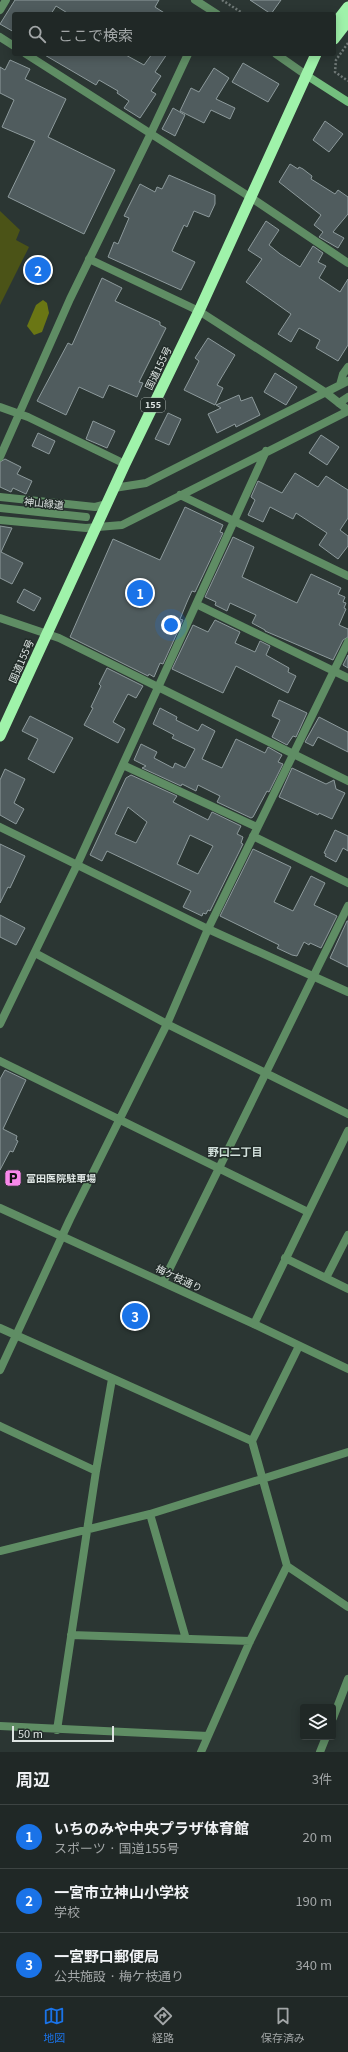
<!DOCTYPE html>
<html lang="ja">
<head>
<meta charset="utf-8">
<style>
	body { margin:0; font-family:Georgia,"Noto Sans JP",serif; background:#28302e; color:#f1f3f6 }
	.controls { position:absolute; right:12px; bottom:12px; display:grid; overflow:hidden; border-radius:4px; box-shadow:0 2px 10px #0003 }
	.controls button { width:36px; height:36px; display:grid; place-items:center; padding:0; border:0; border-bottom:1px solid #3d4443; background:#202826; color:#f1f3f6; font:20px sans-serif }
	.scale { position:absolute; left:12px; bottom:10px; width:102px; box-sizing:border-box; padding-left:4px; border:2px solid #dee5e3; border-top:0; font-size:11px; line-height:14px; white-space:nowrap; color:#dee5e3; -webkit-text-stroke:3px #222c29; paint-order:stroke }
	.you { position:absolute; left:171px; top:625px; width:14px; height:14px; margin:-10px; border:3px solid #fff; border-radius:50%; background:#1a73e8; box-shadow:0 0 0 6px #1a73e833 }
	.badge { display:grid; place-items:center; width:26px; height:26px; border-radius:50%; background:#1a73e8; color:#fff; font-size:13px; font-weight:700 }
	.pin { position:absolute; translate:-50% -50%; border:2px solid #fff; box-shadow:0 1px 4px #0006 }
	.list { margin:0; padding:0; list-style:none }
	h2 { display:flex; justify-content:space-between; align-items:center; height:52px; margin:0; padding:0 16px; font-size:17px }
	h2 small { font-size:13px; font-weight:400; color:#a2a6a7 }
	.list li { display:grid; grid-template-columns:26px 1fr auto; gap:12px; align-items:center; box-sizing:border-box; height:64px; padding:0 16px; border-top:1px solid #3d4443 }
	.list b { display:block; font-size:15px; white-space:nowrap }
	.list p { margin:0; font-size:13px; white-space:nowrap; color:#a2a6a7 }
	.list em { font-size:13px; font-style:normal; color:#a2a6a7 }
	.icon { flex:none; width:22px; height:22px; fill:none; stroke:currentColor; stroke-width:2; stroke-linecap:round; stroke-linejoin:round }
	.map { position:relative; flex:none; width:348px; height:1752px; overflow:hidden }
	.search { position:absolute; background:#202826; box-shadow:0 2px 10px #0003; left:12px; right:12px; top:12px; height:44px; display:flex; align-items:center; gap:10px; box-sizing:border-box; padding:0 14px; border-radius:4px; color:#a2a6a7; font-size:15px }
	.sheet { height:244px; background:#202826 }
	nav { display:flex; justify-content:space-around; align-items:center; box-sizing:border-box; height:56px; border-top:1px solid #3d4443; background:#202826; font-size:11px; color:#a2a6a7 }
	nav a { display:grid; justify-items:center; gap:2px }
	nav .on { color:#1a73e8 }
	.map>svg:first-child { display:block }
</style>
</head>
<body>
<div class="map">
<svg width="348" height="1752" viewBox="0 0 348 1752">
	<rect width="100%" height="100%" fill="#2b3633"/>
	<path fill="#4b5317" d="M0,211L20,230L16,240L29,247L0,305Z"/>
	<path fill="#6a7614" d="M43,300L47,303L49,313L42,332L34,335L27,326L36,305Z"/>
	<path fill="#505c5e" stroke="#8d9a9c" fill-rule="evenodd" d="M15,0H159L155,7L166,14H69L56,6L51,14H14V32L0,24Z
		M250,0H281L271,14Z
		M43,54H124L144,65L152,54H167L155,72L161,76L151,91L156,94L140,118L124,108L129,101L117,93L118,91L99,80L96,85Z
		M10,60L30,69L25,79L66,99L48,137L115,170L84,234L8,197L35,141L2,127L14,100L0,93V67L5,70Z
		M243,63L279,84L268,102L232,82Z
		M214,68L229,78L216,99L235,108L230,119L211,110L204,123L180,111L191,88L199,92Z
		M173,108L185,115L175,136L162,129Z
		M325,121L343,134L329,152L313,140Z
		M290,164L298,169L299,167L303,169L312,176L311,179L335,194L338,190L348,197V214L333,232L344,238L338,248L319,237L323,232L314,225L321,215L279,182Z
		M169,175L215,195V204L209,217L194,211L187,227L184,225L172,251L195,262L181,290L108,257L114,242L118,244L129,218L124,216L140,184L155,192L157,187L162,189Z
		M266,221L279,230L269,245L280,254L300,267L313,246L323,253L318,262L326,266L319,278L340,292L348,279V345L338,361L316,348L320,340L299,328L291,342L278,334L291,314L246,282L262,259L248,250Z
		M102,278L122,288L115,301L160,322V325L166,328L139,382L143,383L137,397L109,385L103,398L79,387L66,415L37,401L68,343L72,345Z
		M208,338L235,355L217,385L223,388L215,405L184,390L199,361L195,358Z
		M275,373L297,387L286,405L264,392Z
		M239,395L241,401L252,397L260,415L236,427L235,424L217,433L208,414L221,408L216,405Z
		M168,413L181,419L169,445L155,439Z
		M93,421L115,431L107,448L86,439Z
		M38,433L55,441L49,454L32,446Z
		M321,435L339,447L327,465L309,453Z
		M5,459L21,467L17,474L32,481L26,494L13,488L11,492L0,487V462Z
		M295,473L318,487L326,476L348,490V518L340,530L348,536V546L338,559L319,545L327,533L296,513L293,519L270,507L263,522L248,515L255,500L251,497L258,481L282,493Z
		M185,507L223,525L220,532L223,533L195,592L192,591L187,602L180,619L183,620L163,664L160,663L154,677L149,674L148,676L70,637L113,539L160,560Z
		M0,526L12,528L1,552L23,563L12,584L0,578Z
		M233,537L254,547L242,577L297,603L311,574L341,588L338,594L345,597L343,602L346,603L344,608L346,609L339,625L348,629V637L343,640L333,660L265,631V630L252,623L256,615L230,603L227,611L215,605L216,602L205,597Z
		M24,589L41,598L34,611L17,602Z
		M215,620L240,632L235,643L255,652L260,641L270,646L266,655L289,668L288,672L296,676L288,693L236,666L223,693L172,669L193,625L208,632Z
		M348,655V668L343,665Z
		M107,668L143,686L136,698L128,694L113,722L125,729L118,743L84,725L93,708L91,707L101,686L99,684Z
		M279,700L307,713L296,737L293,736L287,745L272,737L280,720L272,716Z
		M160,708L177,717L176,720L198,731L202,724L215,731L202,759L222,768L236,739L265,753L268,747L282,755L278,762L283,764L269,792L267,791L253,817L251,818L217,802L220,796L198,785L196,791L182,784L181,786L142,768L146,766L134,760L141,744L157,752L154,758L173,768L175,763L185,768L195,749L172,738L174,735L153,724Z
		M30,716L73,738L54,773L28,759L38,739L22,731Z
		M319,717L348,732V752L318,737L313,746L305,742Z
		M292,768L326,784L334,780L336,789L345,793L332,819L319,813L318,815L279,797Z
		M5,769L25,779L14,803L24,809L16,824L0,815V780Z
		M131,775L177,796L173,802L208,820L212,812L241,826L237,834L243,837L241,843L243,844L210,911L208,910L206,914L203,913L202,916L183,907L191,891L107,851L102,861L90,855L126,778ZM128,807L147,822L136,843L115,834ZM190,835L213,846L198,874L177,864Z
		M335,830L348,836V851L343,848L336,862L325,856L326,854L324,853Z
		M0,844L25,856L10,888L8,887L0,903Z
		M253,849L291,867L274,902L293,911L311,876L325,883L314,905L337,916L321,948L310,943L309,945L304,942L297,956L292,955L277,948L279,945L220,916Z
		M0,915L25,928L16,945L0,937Z
		M347,921H348V967L330,958Z
		M5,1070L26,1080L3,1129L17,1136L16,1140L18,1141L13,1152L10,1151L0,1170V1079Z"/>
	<g fill="none" stroke-linecap="round" stroke-linejoin="round">
		<path stroke="#6f7876" stroke-width="2.5" stroke-dasharray="2 2" stroke-linecap="butt" d="M222,0L244,14
			M348,43L336,60L335,72L348,81"/>
		<path stroke="#5f8d64" stroke-width="8" d="M339,403L348,397
			M0,508L86,517"/>
		<path stroke="#5f8d64" stroke-width="8" d="M0,10L6,0
			M0,37L14,46
			M26,54L250,197L348,263
			M89,259L199,311L325,392L348,410
			M340,385L343,374L348,367
			M0,407L28,417L125,464
			M0,457L70,299L151,133L188,54
			M114,488L146,483L348,381
			M180,495L348,576
			M0,497L95,507L107,504
			M0,520L86,528L122,525L348,411
			M198,605L348,678
			M0,618L59,638L348,781
			M123,765L257,827
			M253,836L348,883
			M35,953L167,1024L348,1114
			M0,1024L77,865L266,451
			M0,1061L308,1212
			M285,1258L348,1289
			M326,1278L348,1235
			M163,1282L348,906
			M254,1324L348,1131
			M0,1328L252,1441L287,1566L250,1641L201,1752
			M0,1370L70,1219L167,1024L208,929L348,642
			M0,1426L96,1471
			M252,1441L299,1346
			M150,1514L186,1639
			M0,1551L150,1514L348,1452
			M287,1566L348,1607
			M71,1635L250,1641
			M0,1726L208,1736
			M57,1730L96,1471L112,1379"/>
		<path stroke="#5f8d64" stroke-width="8" d="M195,0L217,14
			M276,54L306,75
			M0,827L208,929L348,992
			M0,1208L254,1324L348,1369
			M333,1718L348,1679
			M320,1752L326,1737"/>
		<path stroke="#74bf7e" stroke-width="8" d="M306,75L348,102"/>
		<path stroke="#9ff2aa" stroke-width="11" d="M334,25L348,7
			M334,39L348,21
			M0,736L125,464L199,311L316,54"/>
	</g>
	<defs>
		<symbol id="parking-square" viewBox="-11 -11 22 22"><rect x="-9" y="-9" width="18" height="18" rx="4" fill="#f888ea" stroke="#222c29"/><path d="M-3.5-5.5H1a3.5 3.5 0 0 1 0 7H-1V5.5H-3.5ZM-1-3.4V-.6H.8a1.4 1.4 0 0 0 0-2.8Z" fill="#111"/></symbol>
	</defs>
	<g fill-rule="evenodd">
		<use href="#parking-square" x="3" y="1168" width="20" height="20"/>
	</g>
	<g text-anchor="middle" stroke-width="3" stroke-linejoin="round" paint-order="stroke">
		<rect fill="#222c29" stroke="#a6aeab" stroke-width="1" x="141" y="398" width="24" height="14" rx="3"/>
		<g font-size="9" font-weight="bold" fill="#dee5e3">
			<text x="153" y="408">155</text>
		</g>
		<g font-size="10" fill="#dee5e3" stroke="#222c29">
			<text transform="translate(158 368) rotate(-64)" y="4">国道155号</text>
			<text transform="translate(44 503) rotate(6)" y="4">神山緑道</text>
			<text transform="translate(21 661) rotate(-66)" y="4">国道155号</text>
			<text transform="translate(179 1278) rotate(25)" y="4">梅ケ枝通り</text>
		</g>
		<g font-size="10" font-weight="bold" fill="#dee5e3" stroke="#222c29" text-anchor="start">
			<text x="26" y="1182">富田医院駐車場</text>
		</g>
		<g font-size="11" font-weight="bold" fill="#d2e0dc" stroke="#222c29">
			<text x="235" y="1156">野口二丁目</text>
		</g>
	</g>
</svg>
<div class="controls">
<button><svg class="icon" aria-label="layers" viewBox="0 0 24 24"><path d="M12 4l9 5-9 5-9-5zM3 14l9 5 9-5"/></svg></button>
</div>
<div class="scale">50 m</div>
<div class="you"></div>
<div class="pin badge" style="left:140px;top:593px">1</div>
<div class="pin badge" style="left:38px;top:270px">2</div>
<div class="pin badge" style="left:135px;top:1316px">3</div>
<div class="search"><svg class="icon" aria-label="search" viewBox="0 0 24 24"><circle cx="10" cy="10" r="6"/><path d="M15 15l6 6"/></svg>ここで検索</div>
</div>
<section class="sheet">
<h2>周辺<small>3件</small></h2>
<ul class="list">
<li><span class="badge">1</span><div><b>いちのみや中央プラザ体育館</b><p>スポーツ · 国道155号</p></div><em>20 m</em></li>
<li><span class="badge">2</span><div><b>一宮市立神山小学校</b><p>学校</p></div><em>190 m</em></li>
<li><span class="badge">3</span><div><b>一宮野口郵便局</b><p>公共施設 · 梅ケ枝通り</p></div><em>340 m</em></li>
</ul>
</section>
<nav>
<a class="on"><svg class="icon" aria-label="map" viewBox="0 0 24 24"><path d="M3 6l6-2 6 2 6-2v14l-6 2-6-2-6 2zM9 4v14M15 6v14"/></svg>地図</a>
<a><svg class="icon" aria-label="directions" viewBox="0 0 24 24"><path d="M12 3l9 9-9 9-9-9zM9 14v-3h6M13 9l2 2-2 2"/></svg>経路</a>
<a><svg class="icon" aria-label="saved" viewBox="0 0 24 24"><path d="M7 4h10v16l-5-4-5 4z"/></svg>保存済み</a>
</nav>
</body>
</html>
